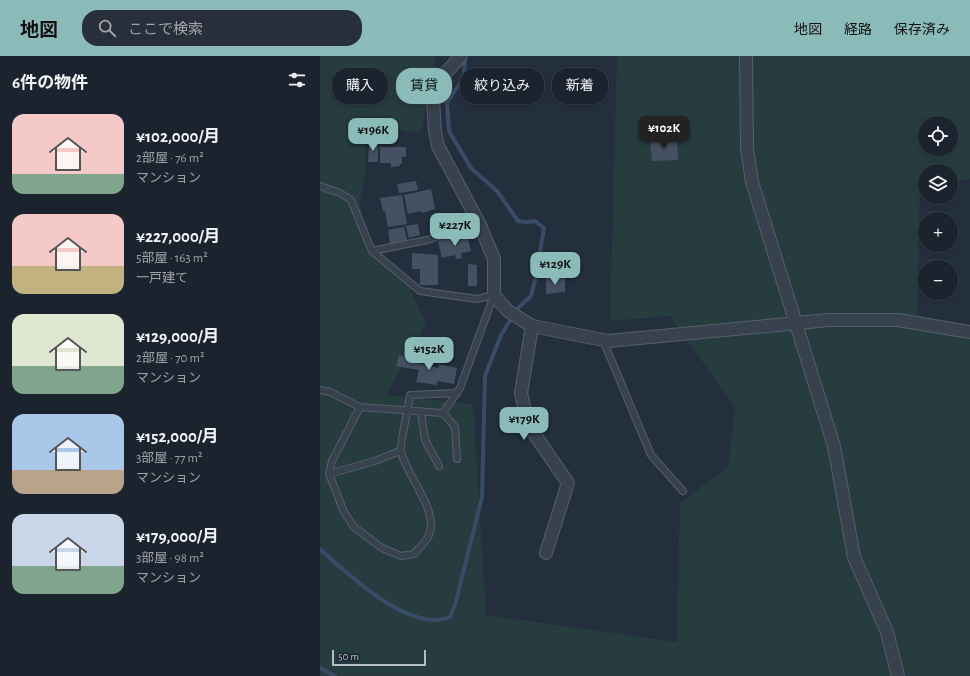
<!DOCTYPE html>
<html lang="ja">
<meta charset="utf-8">
<style>
:root{--surface:#1b232e;--page:#282f3a;--text:#f1f3f6;--muted:#a0a4aa;--line:#39404a;--accent:#8bbbb9}
body{margin:0;font-family:"Alegreya Sans","Noto Sans JP",sans-serif;background:var(--page);color:var(--text);height:100vh;display:flex;flex-direction:column;font-size:15px;white-space:nowrap}
*{box-sizing:border-box;margin:0}
p{font-size:13px;color:var(--muted)}
.icon{flex:none;width:22px;height:22px;fill:none;stroke:currentColor;stroke-width:2;stroke-linecap:round;stroke-linejoin:round}
.map{position:relative;flex:1;overflow:hidden}
.details{display:flex;flex-direction:column;background:var(--surface);width:320px}
.details>*{flex:none}
.banner{position:absolute;left:12px;top:12px;width:380px;height:36px;display:flex;gap:8px}
.controls{position:absolute;left:598px;top:60px;display:grid;gap:8px}
.controls a{display:grid;place-items:center;width:40px;height:40px;border-radius:50%;background:var(--surface);box-shadow:0 2px 6px #0003,0 0 0 1px var(--line);font-size:20px}
.scale{position:absolute;left:12px;bottom:10px;width:94px;box-sizing:border-box;padding-left:4px;border:2px solid #b4bcc9;border-top:0;font-size:11px;line-height:14px;white-space:nowrap;color:#b4bcc9;-webkit-text-stroke:3px #1d2633;paint-order:stroke}
.price{position:absolute;translate:-50% -34px;padding:0 9px;border-radius:8px;background:var(--accent);color:#111;font-size:13px;line-height:26px;filter:drop-shadow(0 1px 2px #0008)}
.price::after{content:'';position:absolute;left:50%;top:24px;width:12px;height:9px;margin-left:-6px;background:inherit;clip-path:polygon(0 0,100% 0,50% 100%)}
.price.active{background:#222;color:#fff}
ul{padding:0;list-style:none}
li{display:flex;align-items:center;gap:12px;height:100px;padding:0 12px}
li span{display:grid;place-items:center;flex:none;width:112px;height:80px;border-radius:12px;color:#555}
li>.icon{margin-inline-start:auto}
span .icon{width:48px;height:48px;fill:#fffc;stroke-width:1}
li b{font-size:17px}
h2{display:flex;justify-content:space-between;align-items:center;height:48px;padding:0 12px;font-size:17px}
.pill{padding:0 14px;border-radius:16px;background:var(--surface);box-shadow:0 2px 6px #0003,0 0 0 1px var(--line);font-size:14px;line-height:36px}
.pill.active{background:var(--accent);color:#111}
header{display:flex;align-items:center;gap:24px;box-sizing:border-box;height:56px;padding:0 20px;background:var(--accent);color:#111}
header strong{font-size:19px}
nav{display:flex;gap:22px;margin-inline-start:auto;font-size:14px}
.search{width:280px;height:36px;background:var(--page);display:flex;align-items:center;gap:10px;box-sizing:border-box;padding:0 14px;border-radius:16px;color:var(--muted);font-size:15px}
main{display:flex;flex:1;min-height:0}
.map>svg:first-child{display:block}
</style>
<header>
<strong>地図</strong>
<div class="search"><svg class="icon" aria-label="search" viewBox="0 0 24 24"><circle cx="10" cy="10" r="6"/><path d="M15 15l6 6"/></svg>ここで検索</div>
<nav><a>地図</a><a>経路</a><a>保存済み</a></nav>
</header>
<main>
<section class="details">
<h2>6件の物件<svg class="icon" aria-label="filters" viewBox="0 0 24 24"><path d="M4 7h16M4 17h16"/><circle cx="9" cy="7" r="2"/><circle cx="15" cy="17" r="2"/></svg></h2>
<ul>
<li><span style="background:linear-gradient(#f6c9c9 75%,#7fa58c 0)"><svg class="icon" aria-label="home" viewBox="0 0 24 24"><path d="M3 11l9-7 9 7M6 9v11h12V9"/></svg></span><div><b>¥102,000/月</b><p>2部屋 · 76 m²</p><p>マンション</p></div></li>
<li><span style="background:linear-gradient(#f6c9c9 65%,#c2b280 0)"><svg class="icon" aria-label="home" viewBox="0 0 24 24"><path d="M3 11l9-7 9 7M6 9v11h12V9"/></svg></span><div><b>¥227,000/月</b><p>5部屋 · 163 m²</p><p>一戸建て</p></div></li>
<li><span style="background:linear-gradient(#dfe7d0 65%,#7fa58c 0)"><svg class="icon" aria-label="home" viewBox="0 0 24 24"><path d="M3 11l9-7 9 7M6 9v11h12V9"/></svg></span><div><b>¥129,000/月</b><p>2部屋 · 70 m²</p><p>マンション</p></div></li>
<li><span style="background:linear-gradient(#a9c7e8 70%,#b9a48a 0)"><svg class="icon" aria-label="home" viewBox="0 0 24 24"><path d="M3 11l9-7 9 7M6 9v11h12V9"/></svg></span><div><b>¥152,000/月</b><p>3部屋 · 77 m²</p><p>マンション</p></div></li>
<li><span style="background:linear-gradient(#c9d6e8 65%,#7fa58c 0)"><svg class="icon" aria-label="home" viewBox="0 0 24 24"><path d="M3 11l9-7 9 7M6 9v11h12V9"/></svg></span><div><b>¥179,000/月</b><p>3部屋 · 98 m²</p><p>マンション</p></div></li>
</ul>
</section>
<div class="map">
<svg width="650" height="620" viewBox="0 0 650 620">
<rect width="100%" height="100%" fill="#242f3e"/>
<path fill="#263c3f" fill-rule="evenodd" d="M0,0H116L101,76L45,72L46,111L40,146L49,195L87,226L106,268L66,339L153,348L166,559L357,586L360,447L408,411L415,351L350,260L290,265L297,0H650V123L631,126V115H605V130L600,131L597,259L650,270V620H0ZM605,67H631V93H605Z"/>
<g fill="none" stroke-linecap="round" stroke-linejoin="round">
<path stroke="#394c67" stroke-width="4" d="M0,493C28,518 90,578 130,561L135,549L162,441L165,320L181,279L198,252L211,240L216,220L224,172L215,165L207,166L198,165L177,135L151,112L129,75L127,47L144,21L145,0
M0,612L15,620"/>
</g>
<path fill="#455162" d="M357,84L358,104L332,105L330,85Z
M58,86V106H48L49,87Z
M60,91H86V101H82V108H80V110L71,111V107H60Z
M96,125L98,134L79,137L77,128Z
M111,133L115,153L102,157L101,155L88,158L84,139Z
M82,139L87,168L68,171L65,155H63L60,142Z
M98,168L100,179L89,182L86,170Z
M84,171L87,184L70,188L68,174Z
M147,178L151,195L141,197L142,202L136,203L135,199L122,202L118,185Z
M92,197L118,199V229H100V213H92Z
M148,208L157,209V230H148Z
M233,208H243V220H233Z
M226,222H245V236L226,238Z
M79,299L97,303L96,307L119,312V308L137,312L134,328L117,325V329L96,326L99,314L76,310Z"/>
<g fill="none" stroke-linecap="round" stroke-linejoin="round">
<defs>
<path id="service" d="M0,130L20,137L31,144L52,195L100,235L157,243L174,239
M52,195L107,184L159,167
M283,284L331,399L363,435
M0,334L10,336L40,351
M137,337L90,339C89,350 79,390 81,396C87,421 121,456 108,481C105,487 98,493 94,498L81,500L62,492L34,471L24,456L9,418L12,405L40,351C68,353 96,355 123,357L140,332L174,239
M101,356L105,384L119,410
M123,357L135,371L137,403
M9,418L55,405L80,395"/>
<path id="minor" d="M141,0L123,20L113,44L115,75L118,90L159,167L174,203V239L188,255L212,270L288,285L509,264H578L650,276
M426,0L427,92L432,126L514,390L534,501L567,576L578,620
M212,270L201,337L208,369L248,427L226,497"/>
</defs>
<use href="#service" stroke="#565f6c" stroke-width="8"/>
<use href="#minor" stroke="#565f6c" stroke-width="14"/>
<use href="#service" stroke="#38414e" stroke-width="6"/>
<use href="#minor" stroke="#38414e" stroke-width="12"/>
</g>
</svg>
<div class="controls">
<a><svg class="icon" aria-label="locate" viewBox="0 0 24 24"><circle cx="12" cy="12" r="6"/><path d="M12 2v4M12 18v4M2 12h4M18 12h4"/></svg></a>
<a><svg class="icon" aria-label="layers" viewBox="0 0 24 24"><path d="M12 4l9 5-9 5-9-5zM3 14l9 5 9-5"/></svg></a>
<a>+</a>
<a>−</a>
</div>
<div class="scale">50 m</div>
<b class="price active" style="left:344px;top:94px">¥102K</b>
<b class="price" style="left:53px;top:96px">¥196K</b>
<b class="price" style="left:135px;top:191px">¥227K</b>
<b class="price" style="left:235px;top:230px">¥129K</b>
<b class="price" style="left:109px;top:315px">¥152K</b>
<b class="price" style="left:204px;top:385px">¥179K</b>
<div class="banner">
<a class="pill">購入</a>
<a class="pill active">賃貸</a>
<a class="pill">絞り込み</a>
<a class="pill">新着</a>
</div>
</div>
</main>
